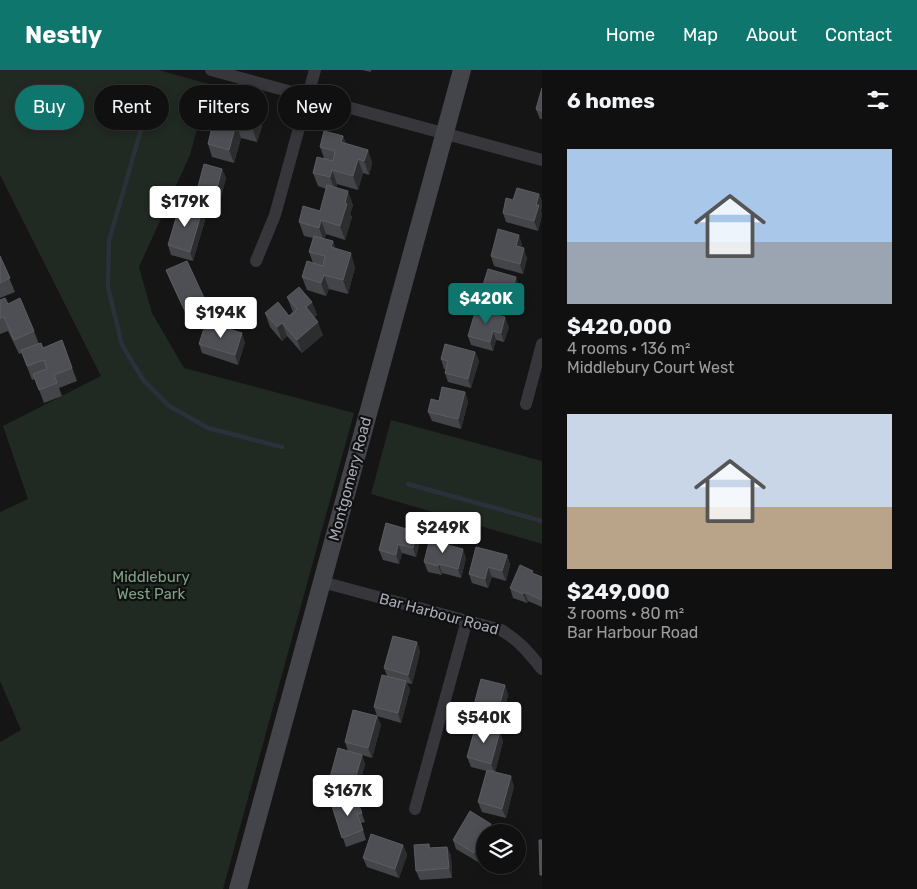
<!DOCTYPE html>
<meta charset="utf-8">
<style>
:root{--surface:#101010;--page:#1e1e1e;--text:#f1f3f6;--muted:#9c9d9f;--line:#303030;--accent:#0f766e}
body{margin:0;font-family:Rubik,sans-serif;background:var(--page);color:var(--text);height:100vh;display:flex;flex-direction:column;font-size:19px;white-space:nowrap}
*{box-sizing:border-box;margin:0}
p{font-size:16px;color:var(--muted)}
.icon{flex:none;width:28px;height:28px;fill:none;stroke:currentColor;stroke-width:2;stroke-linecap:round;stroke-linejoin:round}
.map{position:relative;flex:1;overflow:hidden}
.panel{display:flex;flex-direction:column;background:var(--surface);width:375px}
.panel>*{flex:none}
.hud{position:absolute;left:15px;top:15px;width:451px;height:45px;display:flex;gap:10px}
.controls{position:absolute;left:476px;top:754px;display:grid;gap:10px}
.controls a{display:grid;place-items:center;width:50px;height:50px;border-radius:50%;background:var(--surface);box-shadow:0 2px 8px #0003,0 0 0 1px var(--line);font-size:25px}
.price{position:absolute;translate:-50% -42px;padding:0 11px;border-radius:5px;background:#fff;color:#222;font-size:16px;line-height:32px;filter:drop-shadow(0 1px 2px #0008)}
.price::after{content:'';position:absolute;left:50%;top:30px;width:15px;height:11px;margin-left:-8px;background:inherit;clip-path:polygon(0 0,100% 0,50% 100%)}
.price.selected{background:var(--accent);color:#fff}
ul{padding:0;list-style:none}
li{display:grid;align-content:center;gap:10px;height:265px;padding:0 25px}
li span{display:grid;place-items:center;height:155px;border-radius:0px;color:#555}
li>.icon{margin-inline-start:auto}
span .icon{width:90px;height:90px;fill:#fffc;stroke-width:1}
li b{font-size:21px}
h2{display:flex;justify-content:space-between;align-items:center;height:60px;padding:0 25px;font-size:21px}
.chip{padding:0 18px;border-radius:22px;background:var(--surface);box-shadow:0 2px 8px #0003,0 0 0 1px var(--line);font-size:18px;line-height:45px}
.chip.selected{background:var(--accent);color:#fff}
header{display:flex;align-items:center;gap:30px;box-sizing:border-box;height:70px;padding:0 25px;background:var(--accent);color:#fff}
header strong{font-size:24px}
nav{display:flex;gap:28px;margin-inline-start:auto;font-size:18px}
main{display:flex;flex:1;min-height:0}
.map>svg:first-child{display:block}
</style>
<header>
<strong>Nestly</strong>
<nav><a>Home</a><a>Map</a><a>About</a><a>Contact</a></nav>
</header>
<main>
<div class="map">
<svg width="542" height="819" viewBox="0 0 542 819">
<rect width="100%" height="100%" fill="#151516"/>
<path fill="#212923" d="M0,0H158L209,14L190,85L139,197L152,243L184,298L354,343L223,819H0V672L21,660L0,611V442L28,429L3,356L101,306L0,105Z
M391,350L542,391V474L371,424Z"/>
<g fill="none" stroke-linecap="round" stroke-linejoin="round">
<path stroke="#2b313a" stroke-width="4.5" d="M151,25L109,171L108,217L122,275L144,311L169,336L208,358L282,377
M408,414L542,451"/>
<path stroke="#36363b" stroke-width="12" d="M211,0L542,90
M256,191L275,145L315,0
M526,334L542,274
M322,512L501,560C520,571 529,583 542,599
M415,739L467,550"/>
<path stroke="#44454b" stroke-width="18" d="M238,819L462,0"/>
</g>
<path fill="#434548" d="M362,0H371V2Z
M542,18V49H540L536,39Z
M228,43H257L262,56L257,72L241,68L234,93L212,87L208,74Z
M343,66L346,74L368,80L372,93L369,105L363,103L358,120L337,114L336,118L353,135L350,144L352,147L345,170L326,164L324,169L333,171L335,178L355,197L348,224L329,219L326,226L307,220L302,207L313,193L309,182L313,168L304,166L299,152L320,141L326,119L318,116L313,103L324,88L320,77Z
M222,99L226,108L218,138L200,134L196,124Z
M539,124L542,131V136L541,141L542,145L538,161L506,152L503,143L513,130Z
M202,141L205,150L193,191L171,185L168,175Z
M522,174L521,178L527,188L523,204L494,196L491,186Z
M0,186L15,222L0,228Z
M166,200L205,230L208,239L188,249L170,210Z
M483,215L519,216L511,242L491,236L487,227L488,225L486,224Z
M287,227L312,232L317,245L314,247L323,265L302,283L287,266L282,271L270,257L265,243L289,246L293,242Z
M0,230L8,234L34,261L39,274L43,278L62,270L77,311L59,318L62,326L44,333L35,309L32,310L22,283L19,284L8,261L0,264Z
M509,257L504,272L496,270L493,281L471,275L468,266Z
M245,272L238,295L202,283L199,274Z
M475,282L479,291L471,318L448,312L445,303L446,299H444L441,289Z
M465,322L468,332L461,359L432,351L428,342L439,331Z
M386,453L420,471L416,487L402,483L399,494L383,490L379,480Z
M446,475L466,488L461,508L442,503V505L428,502L424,492Z
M507,485L510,495L506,511L492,507L488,518L472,513L469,504Z
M535,504L542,507V537L528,531L527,533L513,528L510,518Z
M417,572L420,582L412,614L407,613L410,620L401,653L377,646L381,655L372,688L362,685L365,694L356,727L333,720L329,711L348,681L345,672L377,646L374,637L387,606L384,598Z
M505,615L508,625L500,657L476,651L472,642Z
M503,671L495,702L514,716L506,748L482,742L478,732L487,701L471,697L467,687Z
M356,728L365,752L361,753L366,770L346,777L332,736Z
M485,762V780L478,792L456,779L453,770Z
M429,774L430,778L447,777L451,786L452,808L420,810L416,801Z
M403,775L407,785L399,808L367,797L363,788Z"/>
<path fill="#2c2d2f" d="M257,43L262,56L257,72L252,58Z
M236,54L241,68L234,93L229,80Z
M343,66L348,80L341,72Z
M368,80L372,93L369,105L364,91Z
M358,89L363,103L358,120L353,106Z
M222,99L226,108L218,138L214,129Z
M332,100L337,114L335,121L330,107Z
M348,121L353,135L350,144L352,147L345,170L340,156L345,133Z
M539,124L542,131V136L541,141L542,145L538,161L534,151L536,135Z
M202,141L205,150L193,191L190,182Z
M321,150L326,164L324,171L319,158Z
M519,165L522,174L519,185L516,176Z
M333,171L338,185L331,177Z
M524,178L527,188L523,204L520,194Z
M351,183L355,197L348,224L343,210Z
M324,205L329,219L326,226L321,213Z
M516,207L519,216L511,242L508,233Z
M312,232L317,245L311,251L306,237Z
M505,247L509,257L504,272L501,263Z
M318,252L323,265L302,283L297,270Z
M282,253L287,266L282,271L277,257Z
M493,261L496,270L493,281L490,272Z
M242,263L245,272L238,295L235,285Z
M475,282L479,291L471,318L468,309Z
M465,322L468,332L461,359L458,349Z
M417,462L420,471L416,487L413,478Z
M398,474L402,483L399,494L396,485Z
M463,479L466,488L461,508L458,499Z
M507,485L510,495L506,511L502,501Z
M439,494L442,503V505L438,496Z
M488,497L492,507L488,518L485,509Z
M524,522L528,531L527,533L523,524Z
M417,572L420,582L412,614L408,605Z
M406,611L410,620L401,653L398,643Z
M505,615L508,625L500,657L496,648Z
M377,646L381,655L372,688L368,678Z
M500,661L503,671L495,703L491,694Z
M362,685L365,694L356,727L353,717Z
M511,706L514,716L506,748L502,739Z
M491,754L495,762H486Z
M485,765V780L478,792L474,783Z
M403,775L407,785L399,808L395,799Z
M447,777L451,786L452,808L449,798Z"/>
<path fill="#4e4f54" stroke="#5c5d63" d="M542,18V41L536,39Z
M230,36L257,43L252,58L236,54L229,80L208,74L216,40L228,43Z
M324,61L343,66L341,72L368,80L364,91L358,89L353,106L332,100L330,107L313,103L317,87L333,91L335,81L320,77Z
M204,94L222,99L214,129L196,124Z
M327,115L348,121L345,133L347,134L340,156L321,150L319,158L299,152L303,136L320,141Z
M517,118L539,124L536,135H539L534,151L503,143L506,128L513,130Z
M180,135L202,141L190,182L168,175Z
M498,159L519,165L516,176L524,178L520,194L491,186Z
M314,166L333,171L331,177L351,183L343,210L324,205L321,213L302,207L307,191L323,196L325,186L309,182Z
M0,186L10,208L0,213Z
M187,191L205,230L184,239L166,200Z
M488,199L516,207L508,233L487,227L490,217L483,215Z
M299,217L312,232L306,237L318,252L297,270L282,253L277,257L265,243L278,232L289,246L297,239L287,227Z
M5,228L8,234L20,228L34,261L14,270L4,247L0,248V230Z
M476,239L505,247L501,263L493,261L490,272L468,266Z
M206,252L242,263L235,285L199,274Z
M62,270L72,298L54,305L57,313L39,320L33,304L47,299L44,290L27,296L21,280L41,273L43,278Z
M445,274L475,282L468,309L445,303L448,291L441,289Z
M442,317L465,322L458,349L428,342L431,329L439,331Z
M386,453L417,462L413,478L398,474L396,485L379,480Z
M430,468L445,472L444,474L463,479L458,499L439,494L438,496L424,492Z
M476,477L507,485L502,501L488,497L485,509L469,504Z
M520,495L533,501L532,503L542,507V530L524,522L523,524L510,518Z
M393,566L417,572L408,605L384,598Z
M382,605L406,611L398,643L374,637Z
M481,609L505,615L496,648L472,642Z
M353,640L377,646L368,678L345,672Z
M476,655L500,661L491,694L467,687Z
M338,678L362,685L353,717L329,711Z
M487,700L511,706L502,739L478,732Z
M356,728L362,743L357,744L363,760L342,768L332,736Z
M470,741L491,754L486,762H485V765L474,783L453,770Z
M371,764L403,775L395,799L363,788Z
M539,770H542V805H540Z
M429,774V778L447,777L449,798L416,801L414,775Z"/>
<g text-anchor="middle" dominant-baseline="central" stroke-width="4.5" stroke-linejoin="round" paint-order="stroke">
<g font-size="15" fill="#a7a9b6" stroke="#101011">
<text transform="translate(350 409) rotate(-75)">Montgomery Road</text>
<text transform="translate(439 544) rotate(15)">Bar Harbour Road</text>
</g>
<g font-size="15" fill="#7ea185" stroke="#101011">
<text x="151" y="507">Middlebury<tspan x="151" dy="17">West Park</tspan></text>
</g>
</g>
</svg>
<div class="controls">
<a><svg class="icon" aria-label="layers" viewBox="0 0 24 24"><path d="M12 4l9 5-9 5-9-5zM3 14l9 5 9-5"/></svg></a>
</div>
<b class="price" style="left:185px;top:158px">$179K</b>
<b class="price selected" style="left:486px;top:255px">$420K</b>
<b class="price" style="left:221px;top:269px">$194K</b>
<b class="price" style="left:443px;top:484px">$249K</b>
<b class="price" style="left:484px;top:674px">$540K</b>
<b class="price" style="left:348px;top:747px">$167K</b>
<div class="hud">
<a class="chip selected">Buy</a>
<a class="chip">Rent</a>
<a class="chip">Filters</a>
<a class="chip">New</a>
</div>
</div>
<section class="panel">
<h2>6 homes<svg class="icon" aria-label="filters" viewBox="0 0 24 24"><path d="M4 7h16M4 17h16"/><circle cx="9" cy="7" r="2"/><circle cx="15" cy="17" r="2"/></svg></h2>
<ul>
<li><span style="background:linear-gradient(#a9c7e8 60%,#9aa5b1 0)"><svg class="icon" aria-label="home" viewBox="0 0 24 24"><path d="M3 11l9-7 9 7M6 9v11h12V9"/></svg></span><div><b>$420,000</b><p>4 rooms · 136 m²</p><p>Middlebury Court West</p></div></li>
<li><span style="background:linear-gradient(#c9d6e8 60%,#b9a48a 0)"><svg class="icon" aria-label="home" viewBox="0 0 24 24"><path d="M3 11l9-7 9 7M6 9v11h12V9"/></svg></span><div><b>$249,000</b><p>3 rooms · 80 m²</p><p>Bar Harbour Road</p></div></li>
</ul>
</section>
</main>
